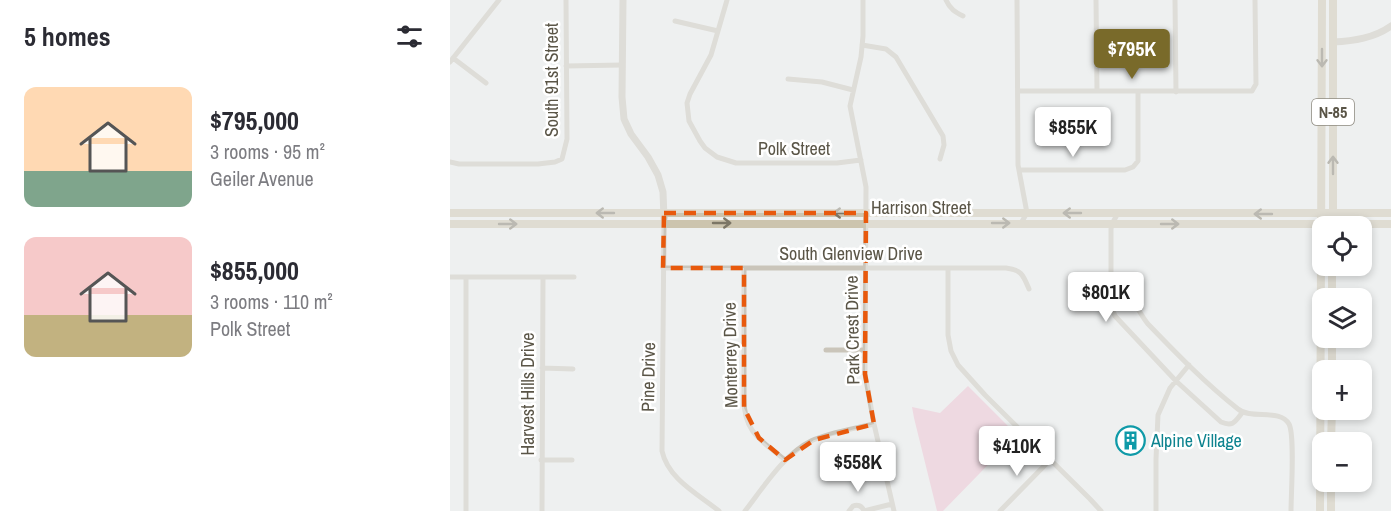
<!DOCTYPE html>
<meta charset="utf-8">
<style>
:root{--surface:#fff;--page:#f2f2f3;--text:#2b2b33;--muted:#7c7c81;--accent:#796a2a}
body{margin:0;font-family:"Archivo Narrow",sans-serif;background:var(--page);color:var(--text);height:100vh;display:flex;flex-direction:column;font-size:22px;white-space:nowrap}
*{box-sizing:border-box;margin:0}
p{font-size:20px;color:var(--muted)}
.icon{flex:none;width:33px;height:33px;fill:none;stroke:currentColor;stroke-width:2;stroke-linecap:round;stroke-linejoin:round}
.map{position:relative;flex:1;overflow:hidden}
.side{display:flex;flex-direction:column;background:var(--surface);width:450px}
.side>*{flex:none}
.controls{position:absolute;left:862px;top:216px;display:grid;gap:12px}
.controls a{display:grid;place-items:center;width:60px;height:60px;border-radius:12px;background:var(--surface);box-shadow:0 3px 9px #0003;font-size:30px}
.price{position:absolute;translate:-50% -51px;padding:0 14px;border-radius:6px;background:#fff;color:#222;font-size:20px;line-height:39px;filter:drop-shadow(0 2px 3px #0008)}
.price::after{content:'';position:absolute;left:50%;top:36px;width:18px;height:14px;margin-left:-9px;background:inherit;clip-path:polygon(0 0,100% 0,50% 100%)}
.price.selected{background:var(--accent);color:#fff}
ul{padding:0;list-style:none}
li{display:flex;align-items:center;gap:18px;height:150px;padding:0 24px}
li span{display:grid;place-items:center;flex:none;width:168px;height:120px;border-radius:12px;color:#555}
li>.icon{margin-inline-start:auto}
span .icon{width:72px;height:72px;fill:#fffc;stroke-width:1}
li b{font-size:26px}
h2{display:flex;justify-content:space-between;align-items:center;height:72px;padding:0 24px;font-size:26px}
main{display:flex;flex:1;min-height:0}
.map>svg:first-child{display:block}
</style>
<main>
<section class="side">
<h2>5 homes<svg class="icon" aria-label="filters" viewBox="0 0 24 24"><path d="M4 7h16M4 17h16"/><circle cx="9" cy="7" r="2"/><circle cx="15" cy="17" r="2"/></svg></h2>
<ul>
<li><span style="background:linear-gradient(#ffd9b3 70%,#7fa58c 0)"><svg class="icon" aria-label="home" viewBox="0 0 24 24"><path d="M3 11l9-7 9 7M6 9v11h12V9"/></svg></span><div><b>$795,000</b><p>3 rooms · 95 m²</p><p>Geiler Avenue</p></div></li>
<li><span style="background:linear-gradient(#f6c9c9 65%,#c2b280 0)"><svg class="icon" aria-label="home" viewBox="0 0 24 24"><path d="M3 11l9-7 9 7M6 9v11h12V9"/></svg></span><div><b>$855,000</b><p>3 rooms · 110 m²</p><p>Polk Street</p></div></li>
</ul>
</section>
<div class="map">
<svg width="941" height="511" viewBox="0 0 941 511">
<rect width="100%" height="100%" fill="#eef0f0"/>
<path fill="#edbdce" d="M518,386L567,435L493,511H487L464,418L462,407L490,413Z"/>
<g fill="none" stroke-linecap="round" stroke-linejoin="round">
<path stroke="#cac5ba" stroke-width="5" d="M277,0L261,55L240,94L237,103L239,121L250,141L255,148L267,157L286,163H387L411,160
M413,0V36L411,57L400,106L416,187L415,374L424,424L444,511
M496,0C500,9 505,12 513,16
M567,0L568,165L577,213L571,223
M646,0L647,91
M725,0L726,92
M225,21L268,31
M412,45L436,49L446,57L493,136L494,145L490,159
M3,58L36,83
M0,62L49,0
M116,66L172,65
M338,79L372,82L403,90
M568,91H802L806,84L805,0
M0,162L9,164H88L105,162L112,159L117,139L116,0
M569,170H675L683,167L688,161V92
M668,213L662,224L661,229V306L665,316L726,381L771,422C783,427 785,422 792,413
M214,222L212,451C218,479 248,494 269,511
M213,268H556C572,270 573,275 579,289
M294,268V399C294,433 311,440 335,460
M498,269V335L501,351L508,365L535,395L640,499L651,511
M0,277H124
M661,293C667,294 673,295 678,298C687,304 691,316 698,324C726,353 756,384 788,409C801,420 830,408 839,424C845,435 841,495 841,511
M376,350H415
M92,368L123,369
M91,460H122
M16,511V277
M92,511L93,277
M295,511C313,488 334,454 361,441C380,432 403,429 424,424
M399,511L403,506C408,504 412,506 414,511
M414,511L442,504
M550,511L601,459
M706,511V459L708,415L720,388L739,365"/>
<path stroke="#cac5ba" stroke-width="7" d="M173,0L172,97L174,119L181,134L198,157L208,175L213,192L214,218
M883,42C904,41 924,38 941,26"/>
<path stroke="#ccc4ae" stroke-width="8" d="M0,213H941
M883,217V0
M0,224H941
M882,298V266
M882,370V338
M881,442L882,410
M870,511L872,0
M881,511V482"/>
</g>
<defs><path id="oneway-shaft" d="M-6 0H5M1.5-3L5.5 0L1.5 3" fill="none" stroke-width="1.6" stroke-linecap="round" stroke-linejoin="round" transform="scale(1.5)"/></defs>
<g stroke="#7c7666">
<use href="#oneway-shaft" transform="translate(872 58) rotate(90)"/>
<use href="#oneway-shaft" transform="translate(883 165) rotate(-90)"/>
<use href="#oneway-shaft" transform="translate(155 213) rotate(180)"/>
<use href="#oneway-shaft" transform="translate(392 213) rotate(-180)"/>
<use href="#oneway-shaft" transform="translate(622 213) rotate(180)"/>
<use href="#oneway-shaft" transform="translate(813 214) rotate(-180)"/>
<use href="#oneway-shaft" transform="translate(272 223)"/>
<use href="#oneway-shaft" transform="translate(551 223)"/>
<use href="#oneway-shaft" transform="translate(58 224)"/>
<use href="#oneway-shaft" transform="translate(720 224)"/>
</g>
<path d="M0 0H941V511H0ZM214,213H416L415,374L424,424L364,440L335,460L309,438L294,408V268H213Z" fill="#eef0f0" fill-opacity=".55" fill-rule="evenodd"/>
<path fill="none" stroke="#e8590c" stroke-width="4.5" stroke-dasharray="12 8" stroke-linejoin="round" d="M214,213H416L415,374L424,424L364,440L335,460L309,438L294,408V268H213Z"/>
<defs>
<symbol id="building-ring" viewBox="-11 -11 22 22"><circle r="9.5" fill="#fff" stroke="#0f9aa8" stroke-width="1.5"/><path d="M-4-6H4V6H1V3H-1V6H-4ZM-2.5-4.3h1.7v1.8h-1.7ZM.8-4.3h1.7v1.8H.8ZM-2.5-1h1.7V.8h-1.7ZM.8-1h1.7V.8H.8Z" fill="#0f9aa8"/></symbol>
</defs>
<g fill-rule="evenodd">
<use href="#building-ring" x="664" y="424" width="33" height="33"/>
</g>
<g text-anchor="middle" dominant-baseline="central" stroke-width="5" stroke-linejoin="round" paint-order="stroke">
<rect fill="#fff" stroke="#8c887e" stroke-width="1.5" x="862" y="99" width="42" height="26" rx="4.5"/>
<g font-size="16" font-weight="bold" fill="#5a5547">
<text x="883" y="112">N-85</text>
</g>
<g font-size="18" fill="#5a5547" stroke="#fff">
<text transform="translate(101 80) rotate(-90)">South 91st Street</text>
<text x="344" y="148">Polk Street</text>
<text x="471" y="207">Harrison Street</text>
<text x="401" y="253">South Glenview Drive</text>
<text transform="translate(402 330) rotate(-91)">Park Crest Drive</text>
<text transform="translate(280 355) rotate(-91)">Monterrey Drive</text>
<text transform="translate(198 377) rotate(-89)">Pine Drive</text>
<text transform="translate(77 394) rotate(-90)">Harvest Hills Drive</text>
</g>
<g font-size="18" fill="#0d838f" stroke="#fff" text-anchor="start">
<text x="701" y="440">Alpine Village</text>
</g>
</g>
</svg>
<div class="controls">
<a><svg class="icon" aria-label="locate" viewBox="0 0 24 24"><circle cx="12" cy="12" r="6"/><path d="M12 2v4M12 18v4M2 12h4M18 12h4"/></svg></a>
<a><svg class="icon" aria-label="layers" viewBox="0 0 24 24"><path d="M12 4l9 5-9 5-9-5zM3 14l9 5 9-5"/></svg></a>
<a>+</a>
<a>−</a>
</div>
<b class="price selected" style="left:682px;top:80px">$795K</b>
<b class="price" style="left:623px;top:158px">$855K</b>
<b class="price" style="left:656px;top:323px">$801K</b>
<b class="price" style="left:567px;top:477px">$410K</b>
<b class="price" style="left:408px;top:493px">$558K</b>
</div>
</main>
